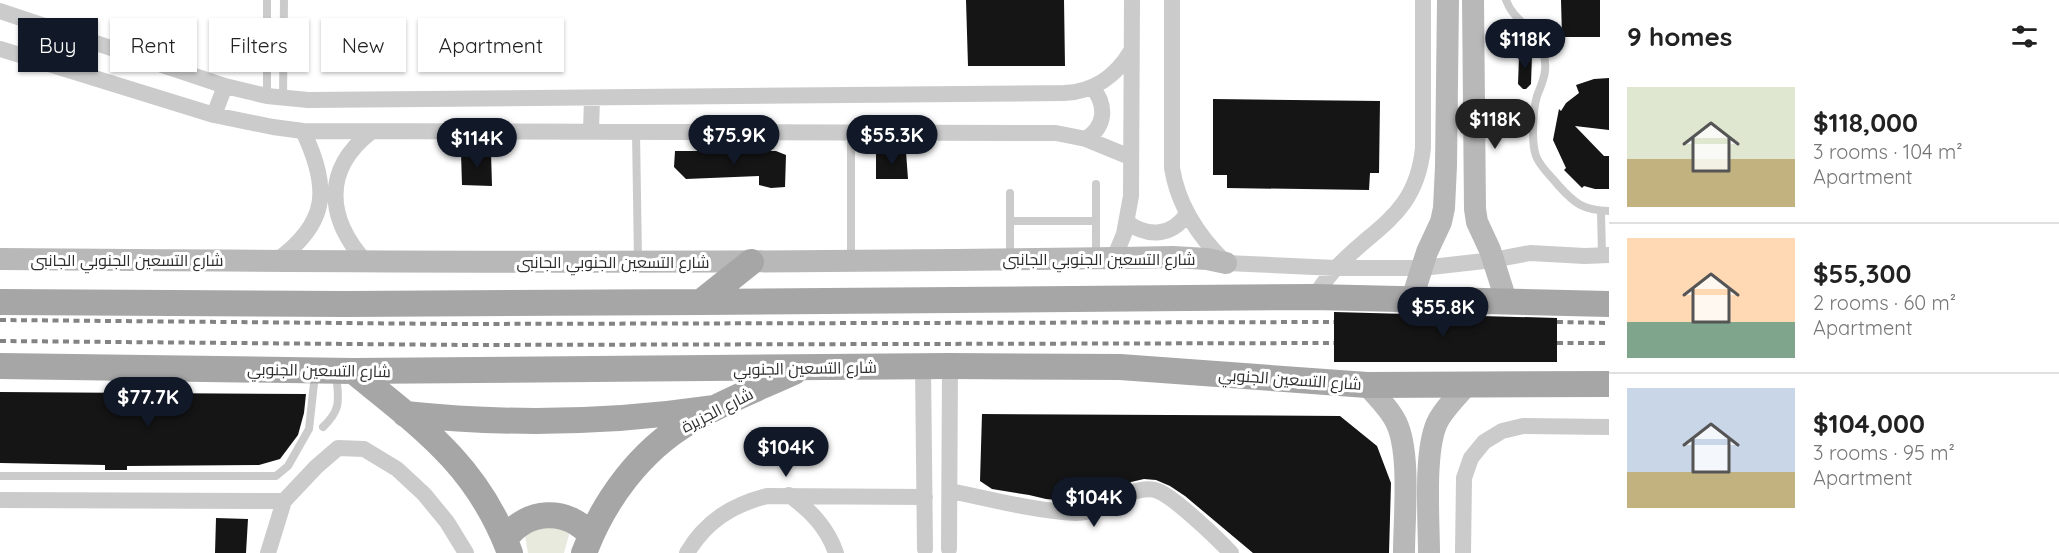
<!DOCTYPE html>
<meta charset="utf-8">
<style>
:root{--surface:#fff;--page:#f6f6f6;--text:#222;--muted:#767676;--line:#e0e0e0;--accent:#111827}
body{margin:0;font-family:Quicksand,Cairo,sans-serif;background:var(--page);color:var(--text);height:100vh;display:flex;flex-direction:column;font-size:22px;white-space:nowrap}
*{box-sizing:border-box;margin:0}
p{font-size:20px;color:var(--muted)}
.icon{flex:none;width:33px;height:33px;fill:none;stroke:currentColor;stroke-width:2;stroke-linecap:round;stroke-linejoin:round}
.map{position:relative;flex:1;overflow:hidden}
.drawer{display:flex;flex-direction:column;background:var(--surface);width:450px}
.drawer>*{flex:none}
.hud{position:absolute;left:18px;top:18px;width:570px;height:54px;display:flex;gap:12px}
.price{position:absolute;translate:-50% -51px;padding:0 14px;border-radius:21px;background:var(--accent);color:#fff;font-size:20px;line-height:39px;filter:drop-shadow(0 2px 3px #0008)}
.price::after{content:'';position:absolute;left:50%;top:36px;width:18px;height:14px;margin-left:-9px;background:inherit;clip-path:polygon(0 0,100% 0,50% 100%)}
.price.on{background:#222;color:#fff}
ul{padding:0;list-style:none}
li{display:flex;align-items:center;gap:18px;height:150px;padding:0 18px}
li+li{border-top:2px solid var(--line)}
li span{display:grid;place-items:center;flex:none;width:168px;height:120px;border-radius:0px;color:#555}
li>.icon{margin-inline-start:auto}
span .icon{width:72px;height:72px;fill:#fffc;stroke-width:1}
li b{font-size:26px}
h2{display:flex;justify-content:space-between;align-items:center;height:72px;padding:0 18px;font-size:26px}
.pill{padding:0 21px;border-radius:0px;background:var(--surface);box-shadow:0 2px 4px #0004;font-size:21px;line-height:54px}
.pill.on{background:var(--accent);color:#fff}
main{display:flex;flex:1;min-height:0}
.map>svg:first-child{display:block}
</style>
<main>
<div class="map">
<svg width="1609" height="553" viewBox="0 0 1609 553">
<rect width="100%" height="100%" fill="#fff"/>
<path fill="#e7eadc" d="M540,526L570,531L564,553H528L525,536Z"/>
<path fill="#151515" d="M966,0H1064L1065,66H968Z
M1561,0H1600V37H1562Z
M1523,51H1528L1532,55L1531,84L1526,89H1523L1518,84L1519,57Z
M1609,78V130L1575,126L1604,156H1609V189H1595L1584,186L1582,188L1564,170L1566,168L1553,140L1559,109L1561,111L1566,103L1579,93L1576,85L1594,79Z
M1213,99L1380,101L1379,173H1370L1369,190L1227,188V175H1213Z
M675,151H776L786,155L785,187L771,188L759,185V176L686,179L674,167Z
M491,152L492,186L462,185L461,153Z
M876,152H906L908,179H876Z
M1334,312L1557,318V362H1334Z
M0,392L306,394L304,413L298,435L280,459L259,465L127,466V470H105V465L0,463Z
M982,414L1340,416L1377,446L1391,483L1389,553H1253L1185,496L1170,486L1156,480L1144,479L1131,482L1094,499L1076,502L1046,499L1029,495L992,489L980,481Z
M216,518L248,519L246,553H215Z"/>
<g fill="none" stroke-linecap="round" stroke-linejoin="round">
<path stroke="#cbcbcb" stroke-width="8" d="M267,0V96
M1506,0C1514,23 1538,28 1544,56C1548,71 1542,83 1537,96C1533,110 1531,142 1536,156C1540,167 1551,176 1558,185C1575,204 1583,210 1609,211
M283,98L284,0
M636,132L638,260
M1010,193V259
M1601,211L1602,255
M1010,221H1096
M851,258V132
M1096,258V184
M323,427C343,408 338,398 336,373
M0,476H276L288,466L309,429L315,374"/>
<path stroke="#cbcbcb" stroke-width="16" d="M1172,0V168C1178,206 1198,236 1226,263L1336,268H1422L1493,260L1530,253L1585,256L1609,255
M0,11L225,86L267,96L308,100L1064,93C1093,92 1116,76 1131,51
M0,49L214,115L273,127L303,131L1056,133L1086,139L1130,157
M214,115L225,86
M591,131L592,98
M1086,139C1106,126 1107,105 1092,87
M1127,222C1148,238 1172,236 1187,214
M1114,258L1124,234L1131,196L1132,0
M276,261C329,223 330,188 303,131
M366,262C327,219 322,170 371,132
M1314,297C1321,287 1328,276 1337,267C1377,225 1416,214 1423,148V0
M923,366L925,549
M950,491C991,499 1034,511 1076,513C1097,513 1113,502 1131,493C1139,490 1150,488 1158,491C1174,497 1218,539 1231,553
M789,495C810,510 827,527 836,553
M0,500L284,501
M949,549L950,366
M268,553L284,501L316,467L338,448L364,449L397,469L424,494L447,522L466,553
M687,553C706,521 732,505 767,496L925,497
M1463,553L1464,478L1471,458L1484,442L1502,431L1523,426L1609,427"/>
<path stroke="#b8b8b8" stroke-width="22" d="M1473,0L1475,209L1477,222L1490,250L1506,300
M0,259C391,262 782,264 1173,257L1207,259L1226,263
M1412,299L1427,252L1441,222L1444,208L1446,166L1448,0
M1367,385C1377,397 1390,409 1396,422C1411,452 1404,518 1404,553
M1429,553C1429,520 1423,446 1439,419C1446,407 1457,396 1466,386"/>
<path stroke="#a6a6a6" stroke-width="26" d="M0,302L346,304L701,302L1314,297L1609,304
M701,302L751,262
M0,366L353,371L950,366L1120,367L1367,385L1609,384
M353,371C422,427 478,466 510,553
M405,414C509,425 610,423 713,408
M505,539C527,509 566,507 591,535
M584,553C604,500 640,451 689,422C722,402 759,388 794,372"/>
<path stroke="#838383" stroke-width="4" stroke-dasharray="6 4.5" stroke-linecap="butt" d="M0,320L455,324L1334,322
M1557,322L1609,323
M0,341L469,345L1334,343
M1557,343H1609"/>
</g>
<g text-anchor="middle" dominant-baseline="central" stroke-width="6" stroke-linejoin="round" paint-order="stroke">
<g font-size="16" fill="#2e2e2e" stroke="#fff">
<text x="1099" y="259">شارع التسعين الجنوبي الجانبى</text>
<text x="127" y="260">شارع التسعين الجنوبي الجانبى</text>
<text x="613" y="262">شارع التسعين الجنوبي الجانبى</text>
<text transform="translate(805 368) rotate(-1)">شارع التسعين الجنوبي</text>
<text transform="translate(319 370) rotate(1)">شارع التسعين الجنوبي</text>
<text transform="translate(1290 379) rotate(4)">شارع التسعين الجنوبي</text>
<text transform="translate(717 410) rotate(-27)">شارع الجزيرة</text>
</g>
</g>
</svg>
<b class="price" style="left:1525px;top:70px">$118K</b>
<b class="price on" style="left:1495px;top:150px">$118K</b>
<b class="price" style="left:734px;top:166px">$75.9K</b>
<b class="price" style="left:892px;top:166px">$55.3K</b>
<b class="price" style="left:477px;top:169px">$114K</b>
<b class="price" style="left:1443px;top:338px">$55.8K</b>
<b class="price" style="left:148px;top:428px">$77.7K</b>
<b class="price" style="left:786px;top:478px">$104K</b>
<b class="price" style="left:1094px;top:528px">$104K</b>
<div class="hud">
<a class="pill on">Buy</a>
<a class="pill">Rent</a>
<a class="pill">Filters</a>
<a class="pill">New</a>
<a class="pill">Apartment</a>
</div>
</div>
<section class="drawer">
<h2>9 homes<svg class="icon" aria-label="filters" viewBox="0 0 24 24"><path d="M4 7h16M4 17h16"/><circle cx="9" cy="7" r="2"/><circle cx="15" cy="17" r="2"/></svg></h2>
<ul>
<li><span style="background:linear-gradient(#dfe7d0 60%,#c2b280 0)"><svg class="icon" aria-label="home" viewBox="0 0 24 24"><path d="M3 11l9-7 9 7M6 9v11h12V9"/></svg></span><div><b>$118,000</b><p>3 rooms · 104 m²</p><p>Apartment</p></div></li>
<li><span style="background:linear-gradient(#ffd9b3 70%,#7fa58c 0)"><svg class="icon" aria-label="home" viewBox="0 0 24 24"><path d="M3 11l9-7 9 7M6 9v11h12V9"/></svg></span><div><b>$55,300</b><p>2 rooms · 60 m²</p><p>Apartment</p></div></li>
<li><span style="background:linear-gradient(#c9d6e8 70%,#c2b280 0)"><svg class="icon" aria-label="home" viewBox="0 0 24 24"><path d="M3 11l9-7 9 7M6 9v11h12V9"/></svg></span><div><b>$104,000</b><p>3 rooms · 95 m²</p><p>Apartment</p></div></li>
</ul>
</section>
</main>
